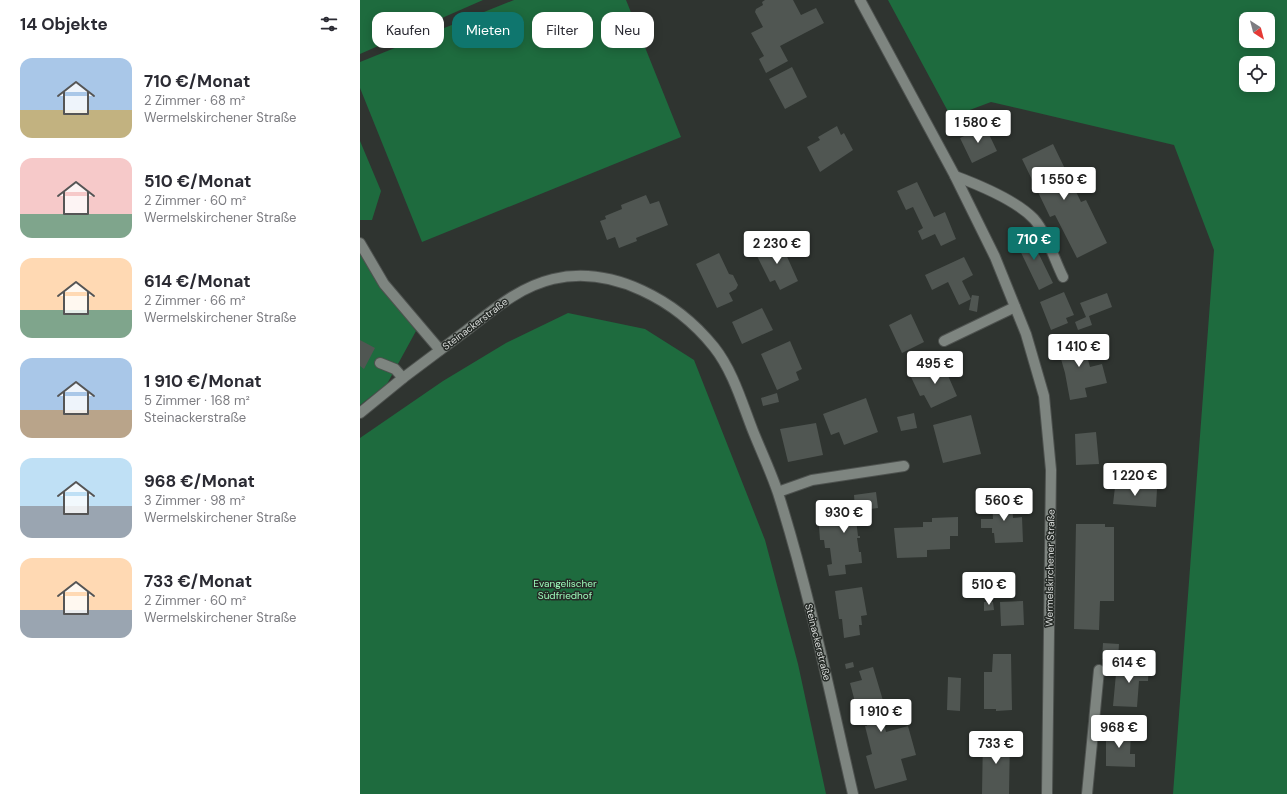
<!DOCTYPE html>
<html lang="de">
<meta charset="utf-8">
<style>
:root{--surface:#fff;--page:#f2f2f3;--text:#2b2b33;--muted:#7c7c81;--accent:#0f766e}
body{margin:0;font-family:"DM Sans",sans-serif;background:var(--page);color:var(--text);height:100vh;display:flex;flex-direction:column;font-size:15px;white-space:nowrap}
*{box-sizing:border-box;margin:0}
p{font-size:13px;color:var(--muted)}
.icon{flex:none;width:22px;height:22px;fill:none;stroke:currentColor;stroke-width:2;stroke-linecap:round;stroke-linejoin:round}
.map{position:relative;flex:1;overflow:hidden}
.side{display:flex;flex-direction:column;background:var(--surface);width:360px}
.side>*{flex:none}
.hud{position:absolute;left:12px;top:12px;width:380px;height:36px;display:flex;gap:8px}
.needle{width:26px;rotate:144deg}
.tools{position:absolute;left:879px;top:12px;display:grid;gap:8px}
.tools a{display:grid;place-items:center;width:36px;height:36px;border-radius:8px;background:var(--surface);box-shadow:0 2px 10px #0003;font-size:20px}
.price{position:absolute;translate:-50% -34px;padding:0 9px;border-radius:4px;background:#fff;color:#222;font-size:13px;line-height:26px;filter:drop-shadow(0 1px 2px #0008)}
.price::after{content:'';position:absolute;left:50%;top:24px;width:12px;height:9px;margin-left:-6px;background:inherit;clip-path:polygon(0 0,100% 0,50% 100%)}
.price.on{background:var(--accent);color:#fff}
ul{padding:0;list-style:none}
li{display:flex;align-items:center;gap:12px;height:100px;padding:0 20px}
li span{display:grid;place-items:center;flex:none;width:112px;height:80px;border-radius:12px;color:#555}
li>.icon{margin-inline-start:auto}
span .icon{width:48px;height:48px;fill:#fffc;stroke-width:1}
li b{font-size:17px}
h2{display:flex;justify-content:space-between;align-items:center;height:48px;padding:0 20px;font-size:17px}
.pill{padding:0 14px;border-radius:12px;background:var(--surface);box-shadow:0 2px 10px #0003;font-size:14px;line-height:36px}
.pill.on{background:var(--accent);color:#fff}
main{display:flex;flex:1;min-height:0}
.map>svg:first-child{display:block}
</style>
<main>
<section class="side">
<h2>14 Objekte<svg class="icon" aria-label="filters" viewBox="0 0 24 24"><path d="M4 7h16M4 17h16"/><circle cx="9" cy="7" r="2"/><circle cx="15" cy="17" r="2"/></svg></h2>
<ul>
<li><span style="background:linear-gradient(#a9c7e8 65%,#c2b280 0)"><svg class="icon" aria-label="home" viewBox="0 0 24 24"><path d="M3 11l9-7 9 7M6 9v11h12V9"/></svg></span><div><b>710 €/Monat</b><p>2 Zimmer · 68 m²</p><p>Wermelskirchener Straße</p></div></li>
<li><span style="background:linear-gradient(#f6c9c9 70%,#7fa58c 0)"><svg class="icon" aria-label="home" viewBox="0 0 24 24"><path d="M3 11l9-7 9 7M6 9v11h12V9"/></svg></span><div><b>510 €/Monat</b><p>2 Zimmer · 60 m²</p><p>Wermelskirchener Straße</p></div></li>
<li><span style="background:linear-gradient(#ffd9b3 65%,#7fa58c 0)"><svg class="icon" aria-label="home" viewBox="0 0 24 24"><path d="M3 11l9-7 9 7M6 9v11h12V9"/></svg></span><div><b>614 €/Monat</b><p>2 Zimmer · 66 m²</p><p>Wermelskirchener Straße</p></div></li>
<li><span style="background:linear-gradient(#a9c7e8 65%,#b9a48a 0)"><svg class="icon" aria-label="home" viewBox="0 0 24 24"><path d="M3 11l9-7 9 7M6 9v11h12V9"/></svg></span><div><b>1 910 €/Monat</b><p>5 Zimmer · 168 m²</p><p>Steinackerstraße</p></div></li>
<li><span style="background:linear-gradient(#bfe0f5 60%,#9aa5b1 0)"><svg class="icon" aria-label="home" viewBox="0 0 24 24"><path d="M3 11l9-7 9 7M6 9v11h12V9"/></svg></span><div><b>968 €/Monat</b><p>3 Zimmer · 98 m²</p><p>Wermelskirchener Straße</p></div></li>
<li><span style="background:linear-gradient(#ffd9b3 65%,#9aa5b1 0)"><svg class="icon" aria-label="home" viewBox="0 0 24 24"><path d="M3 11l9-7 9 7M6 9v11h12V9"/></svg></span><div><b>733 €/Monat</b><p>2 Zimmer · 60 m²</p><p>Wermelskirchener Straße</p></div></li>
</ul>
</section>
<div class="map">
<svg width="927" height="794" viewBox="0 0 927 794">
<rect width="100%" height="100%" fill="#2f3430"/>
<path fill="#1e6b3e" fill-rule="evenodd" d="M0,0H123L0,54Z
M154,0H266L321,137L62,242L0,88V62Z
M528,0H927V794H813L854,250L814,145L631,102L591,117ZM886,19H908V41H886ZM886,63H908V85H886Z
M0,141L21,191L12,220H0Z
M0,253L22,286L56,331L27,384L0,405Z
M208,313L285,329L334,360L405,540L438,664L466,794H0V438L83,381L146,343Z"/>
<path fill="#505652" d="M405,0H433L441,15L456,8L464,23L420,46L428,61L406,73L399,59L404,56L391,33L403,27L395,12L396,9L403,5L402,2Z
M432,67L447,97L425,109L409,79Z
M612,110L615,115L608,121L604,113Z
M477,126L481,135L484,133L493,150L460,172L447,147L460,140L458,137Z
M625,126L637,151L612,163L600,138Z
M693,144L721,202L726,200L747,243L717,258L695,215L690,217L662,159Z
M557,182L574,217L585,212L596,239L581,246L575,234L562,240L558,231L563,228L553,207L546,210L537,191Z
M286,195L290,204L299,201L308,225L276,238L277,241L259,248L255,237L247,240L240,221L246,219L245,216L262,209L261,205Z
M668,232L693,283L679,290L654,238Z
M420,241L438,281L420,290L415,280L410,282L397,256L399,250Z
M359,253L369,274L373,275L378,285L376,289L369,293L373,301L357,308L336,264Z
M604,257L613,275L602,281L611,299L612,295L619,296L617,312L609,310L611,299L599,305L588,282L572,290L565,275Z
M704,292L714,315L706,318L708,323L691,330L680,302Z
M747,293L752,307L729,316L732,325L718,330L715,322L726,317L720,303Z
M402,308L413,330L382,344L372,322Z
M551,314L564,342L542,353L529,325Z
M710,337L711,344L723,341L730,367L742,364L747,383L725,388L727,397L710,400L705,373L695,338Z
M0,340L15,348L4,369L0,366Z
M430,341L442,369L436,372L439,380L417,390L401,354Z
M582,362L597,396L571,408L564,395L560,396L551,377Z
M417,393L419,402L403,406L401,398Z
M506,398L518,432L484,445L479,432L471,435L463,414Z
M554,413L557,428L541,431L537,417Z
M611,415L621,454L583,463L573,425Z
M456,423L463,455L428,462L420,429Z
M736,432L739,464L716,465L715,434Z
M755,487L797,489L796,507L753,504Z
M516,492L518,508L495,511L498,536H500V538H497L499,552H501L502,563L485,565L486,574L469,576L467,565L472,564L470,548H465L464,540H460L458,513L495,510L494,495Z
M652,498L653,518L662,517L663,542L635,543L634,533H632V528H621V519H633L632,499Z
M598,517V536H590V549L567,550V557L537,558L534,528L563,527V522H572V518Z
M716,524H745V527H754V601H740L739,630L714,629Z
M502,587L507,615L501,616L502,625H499L500,635L484,638L482,619H479L475,591Z
M663,601L664,625L641,626L640,602Z
M624,602H633L634,610L624,611Z
M743,643L759,644L758,660L742,659Z
M633,654H651L652,710L636,711V709H624V672H632Z
M493,662L494,667L486,669L485,664Z
M757,663L789,666L788,681H779L777,707L753,706Z
M513,667L527,714L522,715L526,732L548,726L556,755L541,759L547,780L515,789L506,756L512,754L505,726H507L505,720L500,721L490,683L502,680L499,671Z
M588,677L601,678L600,711L587,710Z
M748,729L771,730L770,754H775V767L746,766V738H748Z
M623,736L650,737L649,794H622Z"/>
<g fill="none" stroke-linecap="round" stroke-linejoin="round">
<defs>
<path id="lane" d="M595,176C619,185 656,200 674,219C687,234 694,259 703,277
M0,243L24,284L80,350
M584,341L655,307
M0,413L43,378L35,369L20,363
M727,794L739,670"/>
<path id="street" d="M43,378C64,362 86,346 107,330C133,310 159,287 193,279C253,265 317,301 354,347C373,371 382,403 393,431C401,451 411,472 418,493C449,591 470,694 493,794
M418,492L452,480L544,466"/>
<path id="secondary" d="M500,0L595,176L635,257L666,334L684,396L691,470L687,794"/>
</defs>
<use href="#lane" stroke="#4e524f" stroke-width="12"/>
<use href="#street" stroke="#4e524f" stroke-width="12"/>
<use href="#secondary" stroke="#4e524f" stroke-width="12"/>
<use href="#lane" stroke="#7e8580" stroke-width="10"/>
<use href="#street" stroke="#7e8580" stroke-width="10"/>
<use href="#secondary" stroke="#7e8580" stroke-width="10"/>
</g>
<g text-anchor="middle" dominant-baseline="central" stroke-width="3" stroke-linejoin="round" paint-order="stroke">
<g font-size="10" fill="#dadddb" stroke="#252a26">
<text transform="translate(115 324) rotate(-37)">Steinackerstraße</text>
<text transform="translate(690 568) rotate(-89)">Wermelskirchener Straße</text>
<text transform="translate(458 642) rotate(76)">Steinackerstraße</text>
</g>
<g font-size="10" fill="#9dfbbb" stroke="#252a26">
<text x="205" y="583">Evangelischer<tspan x="205" dy="12">Südfriedhof</tspan></text>
</g>
</g>
</svg>
<div class="tools">
<a><svg class="needle" viewBox="-14 -14 28 28"><path d="M0-13l5 13h-10z" fill="#e53935"/><path d="M0 13l5-13h-10z" fill="#7c7c81"/></svg></a>
<a><svg class="icon" aria-label="locate" viewBox="0 0 24 24"><circle cx="12" cy="12" r="6"/><path d="M12 2v4M12 18v4M2 12h4M18 12h4"/></svg></a>
</div>
<b class="price" style="left:618px;top:144px">1 580 €</b>
<b class="price" style="left:704px;top:201px">1 550 €</b>
<b class="price on" style="left:674px;top:261px">710 €</b>
<b class="price" style="left:417px;top:265px">2 230 €</b>
<b class="price" style="left:719px;top:368px">1 410 €</b>
<b class="price" style="left:575px;top:385px">495 €</b>
<b class="price" style="left:775px;top:497px">1 220 €</b>
<b class="price" style="left:644px;top:522px">560 €</b>
<b class="price" style="left:484px;top:534px">930 €</b>
<b class="price" style="left:629px;top:606px">510 €</b>
<b class="price" style="left:769px;top:684px">614 €</b>
<b class="price" style="left:521px;top:733px">1 910 €</b>
<b class="price" style="left:759px;top:749px">968 €</b>
<b class="price" style="left:636px;top:765px">733 €</b>
<div class="hud">
<a class="pill">Kaufen</a>
<a class="pill on">Mieten</a>
<a class="pill">Filter</a>
<a class="pill">Neu</a>
</div>
</div>
</main>
